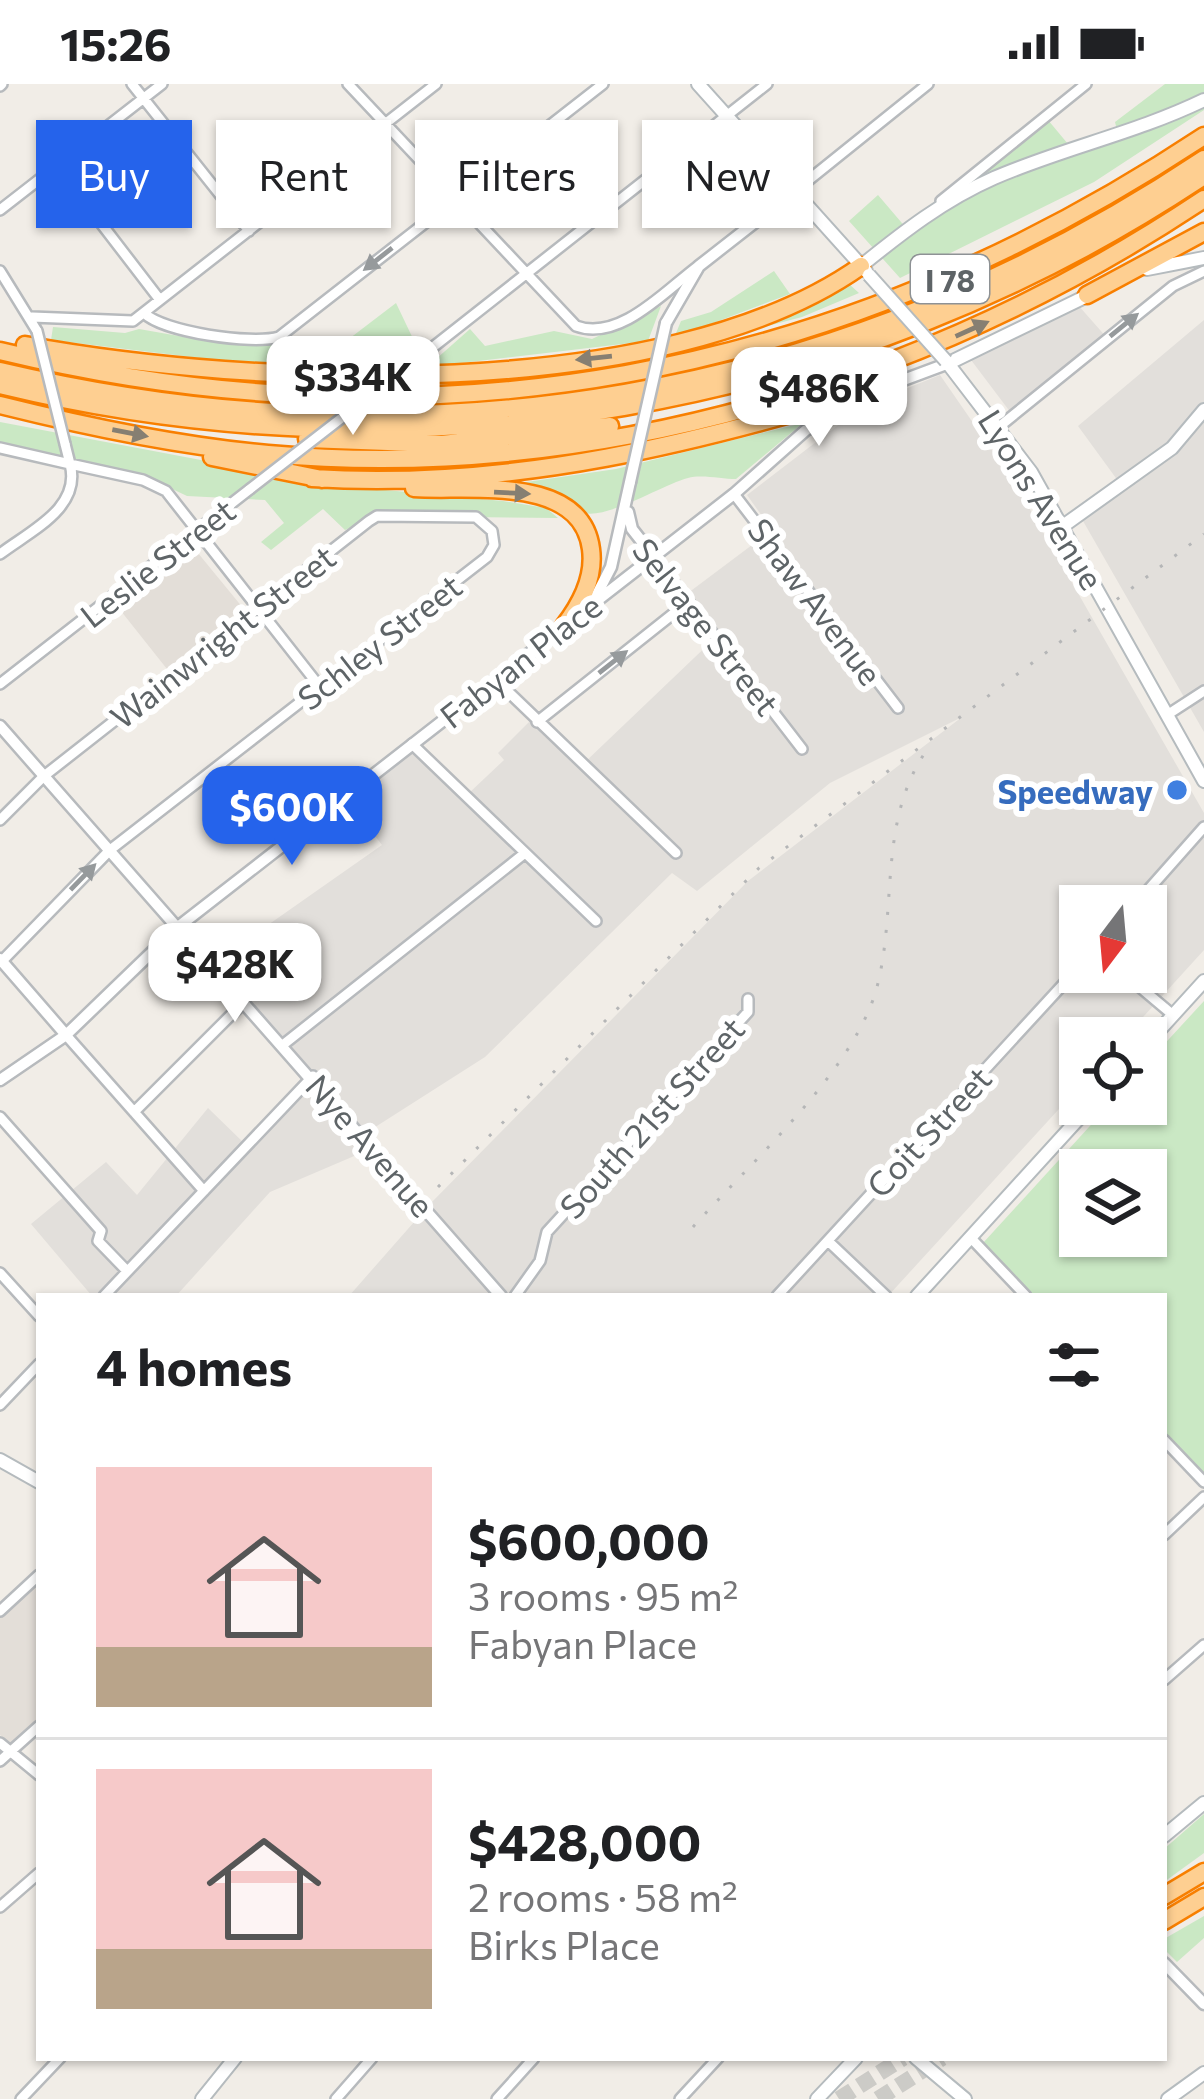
<!DOCTYPE html>
<meta charset="utf-8">
<style>
:root{--surface:#fff;--page:#f2f2f2;--text:#202124;--muted:#757577;--line:#e0e0e0;--accent:#2563eb}
body{margin:0;font-family:Commissioner,sans-serif;background:var(--page);color:var(--text);height:100vh;display:flex;flex-direction:column;font-size:45px;white-space:nowrap}
*{box-sizing:border-box;margin:0}
p{font-size:39px;color:var(--muted)}
.icon{flex:none;width:66px;height:66px;fill:none;stroke:currentColor;stroke-width:2;stroke-linecap:round;stroke-linejoin:round}
.map{position:relative;flex:1;overflow:hidden}
.side{position:absolute;left:36px;top:1209px;width:1131px;height:768px;display:flex;flex-direction:column;background:var(--surface);border-radius:0px;box-shadow:0 3px 9px #0004}
.side>*{flex:none}
.banner{position:absolute;left:36px;top:36px;width:1134px;height:108px;display:flex;gap:24px}
.needle{width:78px;rotate:196deg}
.tools{position:absolute;left:1059px;top:801px;display:grid;gap:24px}
.tools a{display:grid;place-items:center;width:108px;height:108px;border-radius:0px;background:var(--surface);box-shadow:0 3px 9px #0004;font-size:60px}
.price{position:absolute;translate:-50% -102px;padding:0 27px;border-radius:24px;background:#fff;color:#222;font-size:39px;line-height:78px;filter:drop-shadow(0 3px 6px #0008)}
.price::after{content:'';position:absolute;left:50%;top:72px;width:36px;height:27px;margin-left:-18px;background:inherit;clip-path:polygon(0 0,100% 0,50% 100%)}
.price.selected{background:var(--accent);color:#fff}
ul{padding:0;list-style:none}
li{display:flex;align-items:center;gap:36px;height:300px;padding:0 60px}
li+li{border-top:3px solid var(--line)}
li span{display:grid;place-items:center;flex:none;width:336px;height:240px;border-radius:0px;color:#555}
li>.icon{margin-inline-start:auto}
span .icon{width:144px;height:144px;fill:#fffc;stroke-width:1}
li b{font-size:51px}
h2{display:flex;justify-content:space-between;align-items:center;height:144px;padding:0 60px;font-size:51px}
.chip{padding:0 42px;border-radius:0px;background:var(--surface);box-shadow:0 3px 9px #0004;font-size:42px;line-height:108px}
.chip.selected{background:var(--accent);color:#fff}
.status{display:flex;justify-content:space-between;align-items:center;height:84px;padding:0 60px;background:var(--surface);direction:ltr}
.status svg{height:33px;fill:currentColor}
.map>svg:first-child{display:block}
</style>
<div class="status"><b>15:26</b><svg viewBox="0 0 49 12"><path d="M0 12V9h3v3zM5 12V6h3v6zM10 12V3h3v9zM15 12V0h3v12zM26 1h20v11H26zM47 4h2v5h-2z"/></svg></div>
<div class="map">
<svg width="1204" height="2015" viewBox="0 0 1204 2015">
<rect width="100%" height="100%" fill="#f1ede7"/>
<path fill="#e2dfdb" fill-rule="evenodd" d="M1078,221L1108,255L1011,329L965,268Z
M1204,236V648L1079,430L1121,401L1078,342Z
M940,291L1016,401L1204,729V866L1124,954H1080V1002L888,1212H349L429,1121L748,797L962,633L830,699L697,807L672,789L485,973L369,1047L380,1061L270,1108L176,1212H92L31,1140L106,1078L137,1111L208,1024L245,1060L312,991L211,881L382,761L344,712L416,660L468,710L504,676L498,669L532,635L583,680L716,553L684,512L772,446L747,411L863,322ZM1080,822H1146V888H1080Z"/>
<path fill="#e3ded8" d="M193,463L243,524L167,585L117,522Z
M39,1497V1636L12,1661L0,1651V1531Z"/>
<path fill="#cae8c4" fill-rule="evenodd" d="M1165,0H1204V26L1094,98L900,194L849,137L878,111L907,145L1043,30L1073,66L1118,50L1115,38Z
M774,187L790,210L674,254L681,237L711,228Z
M848,199L859,209L802,233L710,257Z
M396,219L416,261L387,285L282,284L51,256L53,243L125,249L139,245L196,255L337,264Z
M661,222L648,257L427,283L470,245L485,262L554,247L592,255Z
M0,338L238,383L279,396L503,417L546,424L558,434L378,432L345,446L323,425L271,466L261,458L284,439L265,416L187,412L143,391L0,362Z
M803,339L736,395C722,395 701,390 688,394C662,401 608,435 584,429C560,424 536,410 513,400L616,385Z
M1204,917V1390L1164,1348V1212H1033L983,1159L1110,1020H1146V980ZM1146,1086V1152H1080V1086Z
M1204,1730V1769L1164,1798V1765Z
M1204,1832V1854L1177,1878L1164,1865V1855Z"/>
<g fill="none" stroke-linecap="round" stroke-linejoin="round">
<path stroke="#cccbc7" stroke-width="16" stroke-dasharray="16 8" stroke-linecap="butt" d="M839,2015L903,1974
M878,2015L942,1974"/>
<defs>
<path id="minor" d="M132,0L249,147
M348,0L576,242C619,258 665,207 697,183
M0,2L2,0
M57,82L160,216
M795,107L928,0
M941,117L1086,0
M0,126L162,0
M0,187L37,247
M144,229C163,248 252,261 279,253L603,0
M32,233L133,237L436,0
M428,267L767,0
M1000,342L1173,202L1204,187
M65,360L70,380L143,396L166,407L320,603
M0,364L70,380C82,424 30,447 0,470
M734,410L898,624
M654,473L802,665
M496,596L676,769
M0,600L250,405
M1167,631L1204,607
M537,638L688,518
M412,660L596,837
M0,736L44,692L369,437L377,432L476,433L492,447L494,461L487,473L110,766L2,877
M1134,822L1204,743
M1122,888L1173,931
M66,951L204,1107
M284,960L525,769
M134,1028L245,917
M0,1033L101,1147L98,1157L127,1187
M970,1153L1026,1212
M828,1157L886,1212
M0,1189L39,1232
M104,1212L313,992
M515,1212L540,1177L547,1148L748,928V915
M777,1212L1080,882
M0,1321L39,1280
M1164,1356L1204,1398
M1164,1451L1204,1413
M0,1527L39,1491
M1164,1596L1204,1561
M0,1659L39,1691
M0,1677L39,1642
M0,1823L39,1789
M21,2015L60,1974
M336,2015L372,1974
M497,2015L534,1974
M680,2015L718,1974"/>
<path id="tertiary" d="M666,239L699,182L795,107
M890,301L949,279
M628,428L632,445L654,473
M595,514L611,483L630,398
M0,642L501,1212
M0,875L66,951
M0,996L66,951L178,843L734,410L806,346L857,317
M1164,1879L1204,1920"/>
<path id="secondary" d="M698,0L866,187
M861,182C903,148 944,116 994,94C1063,64 1136,49 1204,16
M1147,185L1204,174
M946,277L1031,388L1204,697
M949,279L1095,208
M1063,442L1172,364L1204,326
M1146,961L1204,897
M917,1212L1092,1020
M0,1376L39,1398
M1164,1752L1204,1719
M916,1974L965,2015
M202,2015L235,1974
M817,2015L856,1974
M1168,2015L1204,1989"/>
<path id="motorway" d="M1087,211L1204,148
M25,261C254,303 664,321 861,182
M0,267C431,371 836,296 1204,52
M0,287C423,387 843,316 1204,75
M0,301C414,402 850,328 1204,92
M0,321C88,343 178,362 268,370C597,399 931,297 1204,115
M307,355L442,360L610,342
M212,373L322,395
M312,394C513,407 703,358 893,300
M414,404C467,408 581,389 591,465C595,494 581,520 564,542
M1164,1812L1204,1788
M1164,1837L1204,1813"/>
</defs>
<use href="#minor" stroke="#b7babd" stroke-width="14"/>
<use href="#tertiary" stroke="#b7babd" stroke-width="15"/>
<use href="#secondary" stroke="#b5bbbe" stroke-width="16"/>
<use href="#motorway" stroke="#f87f00" stroke-width="21"/>
<use href="#minor" stroke="#fff" stroke-width="9"/>
<use href="#tertiary" stroke="#fff" stroke-width="10"/>
<use href="#secondary" stroke="#fff" stroke-width="12"/>
<use href="#motorway" stroke="#fecf91" stroke-width="16"/>
<path stroke="#b5b6b7" stroke-width="3" stroke-dasharray="3 15" stroke-linecap="butt" d="M438,1103L759,784L1204,450
M693,1143C750,1079 855,986 877,903C898,822 877,734 929,663"/>
<defs>
<path id="minor-bridge" d="M37,247L65,360
M250,405L428,267"/>
<path id="tertiary-bridge" d="M630,398L666,239"/>
<path id="secondary-bridge" d="M869,191L946,277"/>
</defs>
<use href="#minor-bridge" stroke="#b7babd" stroke-width="14" stroke-linecap="butt"/>
<use href="#tertiary-bridge" stroke="#b7babd" stroke-width="15" stroke-linecap="butt"/>
<use href="#secondary-bridge" stroke="#b5bbbe" stroke-width="16" stroke-linecap="butt"/>
<use href="#minor-bridge" stroke="#fff" stroke-width="9"/>
<use href="#tertiary-bridge" stroke="#fff" stroke-width="10"/>
<use href="#secondary-bridge" stroke="#fff" stroke-width="12"/>
</g>
<defs><path id="oneway-solid" d="M-6-.8H1V-3.2L6.5 0L1 3.2V.8H-6Z" transform="scale(3)"/></defs>
<g fill="#969a9c">
<use href="#oneway-solid" transform="translate(378 175) rotate(142)"/>
<use href="#oneway-solid" transform="translate(1124 241) rotate(-39)"/>
<use href="#oneway-solid" transform="translate(613 578) rotate(-38)"/>
<use href="#oneway-solid" transform="translate(83 793) rotate(-46)"/>
</g>
<g fill="#867f72">
<use href="#oneway-solid" transform="translate(972 245) rotate(-24)"/>
<use href="#oneway-solid" transform="translate(594 274) rotate(174)"/>
<use href="#oneway-solid" transform="translate(130 349) rotate(11)"/>
<use href="#oneway-solid" transform="translate(512 409) rotate(3)"/>
</g>
<circle fill="#3f7fe0" stroke="#fff" stroke-width="4.5" cx="1177" cy="706" r="12"/>
<g text-anchor="middle" dominant-baseline="central" stroke-width="12" stroke-linejoin="round" paint-order="stroke">
<rect fill="#fff" stroke="#8e9295" stroke-width="3" x="911" y="171" width="78" height="48" rx="9"/>
<g font-size="30" font-weight="bold" fill="#5e6467">
<text x="950" y="195">I 78</text>
</g>
<g font-size="33" fill="#5e6467" stroke="#fff">
<text transform="translate(1042 415) rotate(58)">Lyons Avenue</text>
<text transform="translate(157 478) rotate(-38)">Leslie Street</text>
<text transform="translate(816 517) rotate(53)">Shaw Avenue</text>
<text transform="translate(707 542) rotate(52)">Selvage Street</text>
<text transform="translate(222 552) rotate(-38)">Wainwright Street</text>
<text transform="translate(379 557) rotate(-38)">Schley Street</text>
<text transform="translate(520 576) rotate(-38)">Fabyan Place</text>
<text transform="translate(651 1033) rotate(-48)">South 21st Street</text>
<text transform="translate(928 1047) rotate(-47)">Coit Street</text>
<text transform="translate(371 1061) rotate(49)">Nye Avenue</text>
</g>
<g font-size="33" font-weight="bold" fill="#366cbe" stroke="#fff" text-anchor="end">
<text x="1153" y="706">Speedway</text>
</g>
</g>
</svg>
<div class="tools">
<a><svg class="needle" viewBox="-14 -14 28 28"><path d="M0-13l5 13h-10z" fill="#e53935"/><path d="M0 13l5-13h-10z" fill="#757577"/></svg></a>
<a><svg class="icon" aria-label="locate" viewBox="0 0 24 24"><circle cx="12" cy="12" r="6"/><path d="M12 2v4M12 18v4M2 12h4M18 12h4"/></svg></a>
<a><svg class="icon" aria-label="layers" viewBox="0 0 24 24"><path d="M12 4l9 5-9 5-9-5zM3 14l9 5 9-5"/></svg></a>
</div>
<b class="price" style="left:353px;top:354px">$334K</b>
<b class="price" style="left:819px;top:365px">$486K</b>
<b class="price selected" style="left:292px;top:784px">$600K</b>
<b class="price" style="left:235px;top:941px">$428K</b>
<div class="banner">
<a class="chip selected">Buy</a>
<a class="chip">Rent</a>
<a class="chip">Filters</a>
<a class="chip">New</a>
</div>
<section class="side">
<h2>4 homes<svg class="icon" aria-label="filters" viewBox="0 0 24 24"><path d="M4 7h16M4 17h16"/><circle cx="9" cy="7" r="2"/><circle cx="15" cy="17" r="2"/></svg></h2>
<ul>
<li><span style="background:linear-gradient(#f6c9c9 75%,#b9a48a 0)"><svg class="icon" aria-label="home" viewBox="0 0 24 24"><path d="M3 11l9-7 9 7M6 9v11h12V9"/></svg></span><div><b>$600,000</b><p>3 rooms · 95 m²</p><p>Fabyan Place</p></div></li>
<li><span style="background:linear-gradient(#f6c9c9 75%,#b9a48a 0)"><svg class="icon" aria-label="home" viewBox="0 0 24 24"><path d="M3 11l9-7 9 7M6 9v11h12V9"/></svg></span><div><b>$428,000</b><p>2 rooms · 58 m²</p><p>Birks Place</p></div></li>
</ul>
</section>
</div>
